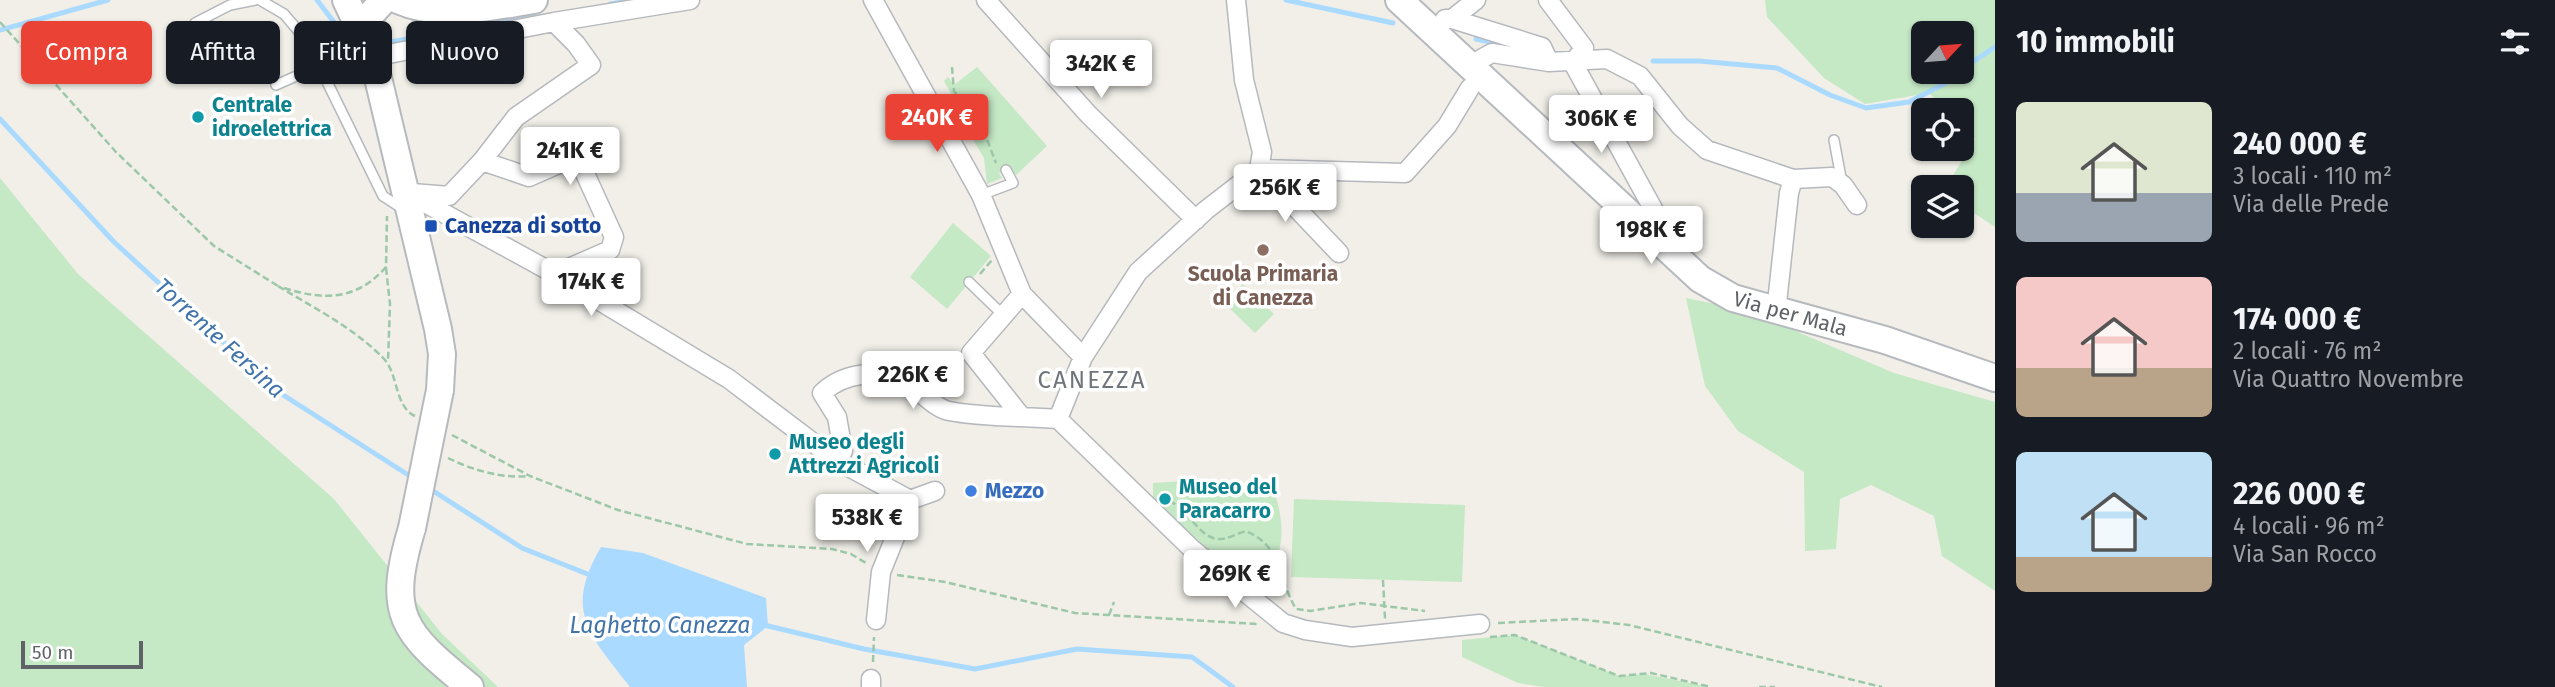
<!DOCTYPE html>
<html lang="it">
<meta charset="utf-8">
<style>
:root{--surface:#171b24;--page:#20242c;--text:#f1f3f6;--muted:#9ea1a6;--accent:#ea4335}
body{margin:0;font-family:"Fira Sans",sans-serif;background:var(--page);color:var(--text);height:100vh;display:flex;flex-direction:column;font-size:26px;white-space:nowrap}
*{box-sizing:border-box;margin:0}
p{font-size:23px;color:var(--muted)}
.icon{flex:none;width:38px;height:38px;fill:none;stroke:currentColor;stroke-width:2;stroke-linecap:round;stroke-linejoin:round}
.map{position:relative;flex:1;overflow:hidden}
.side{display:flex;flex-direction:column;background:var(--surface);width:560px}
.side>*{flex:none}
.hud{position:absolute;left:21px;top:21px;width:665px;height:63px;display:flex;gap:14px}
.needle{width:46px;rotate:64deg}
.buttons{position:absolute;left:1911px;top:21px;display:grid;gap:14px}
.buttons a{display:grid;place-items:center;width:63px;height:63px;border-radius:10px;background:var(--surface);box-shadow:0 2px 5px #0004;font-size:35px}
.scale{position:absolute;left:21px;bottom:18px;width:122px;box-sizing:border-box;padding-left:7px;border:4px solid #5f6368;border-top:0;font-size:19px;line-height:24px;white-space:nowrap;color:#5f6368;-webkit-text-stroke:5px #fff;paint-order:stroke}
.price{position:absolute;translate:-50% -60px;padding:0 16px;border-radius:7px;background:#fff;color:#222;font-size:23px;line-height:46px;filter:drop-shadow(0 2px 4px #0008)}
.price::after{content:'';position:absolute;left:50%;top:42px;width:21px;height:16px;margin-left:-10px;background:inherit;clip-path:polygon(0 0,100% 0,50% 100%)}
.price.current{background:var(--accent);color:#fff}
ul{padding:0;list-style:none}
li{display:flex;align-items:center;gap:21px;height:175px;padding:0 21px}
li span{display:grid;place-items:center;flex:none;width:196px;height:140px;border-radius:10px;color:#555}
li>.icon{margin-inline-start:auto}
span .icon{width:84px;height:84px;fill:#fffc;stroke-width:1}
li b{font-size:30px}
h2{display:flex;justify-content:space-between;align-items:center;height:84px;padding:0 21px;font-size:30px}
.tag{padding:0 24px;border-radius:10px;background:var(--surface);box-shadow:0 2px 5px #0004;font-size:24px;line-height:63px}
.tag.current{background:var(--accent);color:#fff}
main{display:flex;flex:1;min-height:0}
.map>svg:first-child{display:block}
</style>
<main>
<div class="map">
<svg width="1995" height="687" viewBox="0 0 1995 687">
<rect width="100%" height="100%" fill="#f1efe8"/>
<path fill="#c5e8c5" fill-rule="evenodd" d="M1765,0H1995V227L1962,205V187H1946L1975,139L1962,125V110H1946L1929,93L1865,104L1824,78L1767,17ZM1923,33H1962V72H1923Z
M977,67L1047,146L1016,175L1010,167L999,173L1002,178L987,184L984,158L948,98L951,94L944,81L948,77L954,85Z
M0,178L78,274L334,499L442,634L498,687H0Z
M953,223L991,256L947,309L910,277Z
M1243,284L1274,314L1255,333L1224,303Z
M1686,298L1749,311L1894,373L1995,402V591L1942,556L1934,516L1871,485L1840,499L1836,549L1805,551L1804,472L1738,431L1705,386Z
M1200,480L1274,490C1286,529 1284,548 1266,585L1251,587L1153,500V483Z
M1294,499L1465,505L1462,582L1291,577Z
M1515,635L1619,676L1645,674L1709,687H1544L1518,683L1462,657V640Z"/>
<path fill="#aadaff" d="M601,547L643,553L766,598L768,626L744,645L747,687H630C590,635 563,612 601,547Z"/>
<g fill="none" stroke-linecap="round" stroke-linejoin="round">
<path stroke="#aadaff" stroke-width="5" d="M317,0L343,34
M1286,0L1393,23
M610,4L635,0
M0,30L108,0
M1476,39L1513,47
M390,42L535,17
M1653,61H1699L1777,68L1830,95L1866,108L1909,102L1946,83L1958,72
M1962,69L1995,47
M0,119L114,242L277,391L413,478
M427,487L522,548L590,575
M764,625L864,649L975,669L1077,649L1192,657L1233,687"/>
<defs>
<path id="service" d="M260,0L284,14L307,41L383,196L403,209
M195,23L230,5L255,0
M276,85L319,66
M1834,140L1842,183
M981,195L1013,183L1006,170
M969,282L1003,315"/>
<path id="minor" d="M873,0L981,195L1022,294L1083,357
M986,0L1088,114L1196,220
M1548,0L1584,48L1573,63
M1445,19H1452L1476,0
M1452,19L1542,47L1549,62L1607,59L1640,76L1680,126L1707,150L1793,179
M373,57L554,22L690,0
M1481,59L1492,53L1549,62
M1573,63L1668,236L1664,246
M482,161L529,177L577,156L614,237L610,250L555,274
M1259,169L1405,173L1447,126L1470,88
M1259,169L1339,253
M405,192L555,274L729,379L836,460L910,500L935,491
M412,193L449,196L482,161L516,117L591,65L576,44L554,22
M1776,312L1789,193L1793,179L1832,177L1843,185L1857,205
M1021,416L971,353L1022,294
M1058,419L1192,549L1283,623L1305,630L1352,637L1480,624
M1058,419L1083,357L1138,272L1206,210L1259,169L1262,152L1244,80L1236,0
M836,460L843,451L837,417L822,393C844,372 881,368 908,383C921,391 934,408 949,411C984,418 1022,416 1058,419
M876,620L881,572L910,500
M871,679V687"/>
<g id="secondary">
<path d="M346,0L373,57L438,329L442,354L440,390"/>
<path d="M398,0C441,19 489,7 534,0"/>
<path id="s1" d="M1399,0L1700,279L1733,298L1885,340L1995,378"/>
<path d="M360,26L384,0"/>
<path d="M412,528C386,615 402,632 470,687"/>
</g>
</defs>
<use href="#service" stroke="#b5b8bc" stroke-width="12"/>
<use href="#minor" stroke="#b5b8bc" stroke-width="21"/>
<use href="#secondary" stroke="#b6babf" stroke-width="30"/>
<path stroke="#9cc7a9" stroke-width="2.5" stroke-dasharray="7 3.5" stroke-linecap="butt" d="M0,22L116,152L214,246L278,286
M952,67L954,91L981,124L996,163
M981,124L976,130L984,131
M386,268L390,304L388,362
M980,274L992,260
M278,286C314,308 356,329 385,360C398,375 395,407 415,416
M284,288C325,301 357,300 386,267L387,216
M452,435L530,476L618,510L747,544L832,549L851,554L866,563
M448,458C472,470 503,479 529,476
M1169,501C1188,508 1199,538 1218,539C1226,540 1238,533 1246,531C1284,548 1277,577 1296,609L1310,611L1361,603L1425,611
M897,575L945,582L1075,613L1257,624
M1383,580L1385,619
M1109,615L1114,602
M1498,623L1577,619L1629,625L1882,687
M1490,637L1515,635L1619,676L1651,673L1711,687
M873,662L874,637
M1759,687H1775"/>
<use href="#service" stroke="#fff" stroke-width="9"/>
<use href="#minor" stroke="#fff" stroke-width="18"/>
<use href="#secondary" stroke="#fff" stroke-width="26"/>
<defs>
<path id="secondary-bridge" d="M412,528L440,390"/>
</defs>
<use href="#secondary-bridge" stroke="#b6babf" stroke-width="30" stroke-linecap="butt"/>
<use href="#secondary-bridge" stroke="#fff" stroke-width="26"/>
</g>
<g fill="#0f9aa8" stroke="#fff" stroke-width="2.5">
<circle cx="198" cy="117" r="7"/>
<circle cx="775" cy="454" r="7"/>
<circle cx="1165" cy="499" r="7"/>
</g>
<rect fill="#1a4fb4" stroke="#fff" stroke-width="2.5" x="424" y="219" width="14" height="14" rx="3.5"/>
<circle fill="#8d6e63" stroke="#fff" stroke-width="2.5" cx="1263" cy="250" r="7"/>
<circle fill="#3f7fe0" stroke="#fff" stroke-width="2.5" cx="971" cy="491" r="7"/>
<g text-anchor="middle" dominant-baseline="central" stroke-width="7" stroke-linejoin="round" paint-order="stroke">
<g font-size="21" font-weight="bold" fill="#0d838f" stroke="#fff" text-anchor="start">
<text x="212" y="105">Centrale<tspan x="212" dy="24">idroelettrica</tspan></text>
<text x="789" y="442">Museo degli<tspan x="789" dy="24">Attrezzi Agricoli</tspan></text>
<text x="1179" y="487">Museo del<tspan x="1179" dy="24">Paracarro</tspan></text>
</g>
<g font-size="21" font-weight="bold" fill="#164399" stroke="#fff" text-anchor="start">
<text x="445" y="226">Canezza di sotto</text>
</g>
<g font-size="21" font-weight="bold" fill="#785e54" stroke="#fff">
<text x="1263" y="274">Scuola Primaria<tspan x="1263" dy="24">di Canezza</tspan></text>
</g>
<g font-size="21" fill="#5f6368" stroke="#fff">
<text stroke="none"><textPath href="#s1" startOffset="508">Via per Mala</textPath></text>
</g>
<g font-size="21" font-weight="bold" fill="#366cbe" stroke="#fff" text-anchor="start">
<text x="985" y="491">Mezzo</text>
</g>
<g font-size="23" font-style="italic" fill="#4174aa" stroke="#fff">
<text transform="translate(220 338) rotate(42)">Torrente Fersina</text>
<text x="660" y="625">Laghetto Canezza</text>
</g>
<g font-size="24" letter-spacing="2" fill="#70757a" stroke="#fff">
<text x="1092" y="380">CANEZZA</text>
</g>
</g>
</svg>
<div class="buttons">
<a><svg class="needle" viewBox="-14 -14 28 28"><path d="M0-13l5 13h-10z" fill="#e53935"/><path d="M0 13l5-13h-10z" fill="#9ea1a6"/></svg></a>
<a><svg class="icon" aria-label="locate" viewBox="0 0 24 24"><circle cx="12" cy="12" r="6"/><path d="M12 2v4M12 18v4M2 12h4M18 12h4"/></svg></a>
<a><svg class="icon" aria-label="layers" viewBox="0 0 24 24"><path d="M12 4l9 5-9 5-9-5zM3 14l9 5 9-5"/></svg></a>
</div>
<div class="scale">50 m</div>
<b class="price" style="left:1101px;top:100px">342K €</b>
<b class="price current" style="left:937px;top:154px">240K €</b>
<b class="price" style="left:1601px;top:155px">306K €</b>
<b class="price" style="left:570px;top:187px">241K €</b>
<b class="price" style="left:1285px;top:224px">256K €</b>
<b class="price" style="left:1651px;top:266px">198K €</b>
<b class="price" style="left:591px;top:318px">174K €</b>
<b class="price" style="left:913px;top:411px">226K €</b>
<b class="price" style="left:867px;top:554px">538K €</b>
<b class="price" style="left:1235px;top:610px">269K €</b>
<div class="hud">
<a class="tag current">Compra</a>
<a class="tag">Affitta</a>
<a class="tag">Filtri</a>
<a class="tag">Nuovo</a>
</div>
</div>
<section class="side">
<h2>10 immobili<svg class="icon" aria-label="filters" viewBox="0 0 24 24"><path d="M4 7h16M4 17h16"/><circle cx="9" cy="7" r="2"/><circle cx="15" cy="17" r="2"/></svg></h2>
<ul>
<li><span style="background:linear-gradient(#dfe7d0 65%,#9aa5b1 0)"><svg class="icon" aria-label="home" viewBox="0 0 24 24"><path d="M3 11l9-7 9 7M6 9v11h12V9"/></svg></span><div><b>240 000 €</b><p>3 locali · 110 m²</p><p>Via delle Prede</p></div></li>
<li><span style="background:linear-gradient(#f6c9c9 65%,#b9a48a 0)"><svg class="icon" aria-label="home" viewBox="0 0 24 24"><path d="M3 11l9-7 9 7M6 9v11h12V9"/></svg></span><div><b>174 000 €</b><p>2 locali · 76 m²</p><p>Via Quattro Novembre</p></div></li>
<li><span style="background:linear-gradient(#bfe0f5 75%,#b9a48a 0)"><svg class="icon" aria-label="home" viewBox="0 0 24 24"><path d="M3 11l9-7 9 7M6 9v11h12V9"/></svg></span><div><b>226 000 €</b><p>4 locali · 96 m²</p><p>Via San Rocco</p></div></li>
</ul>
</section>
</main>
